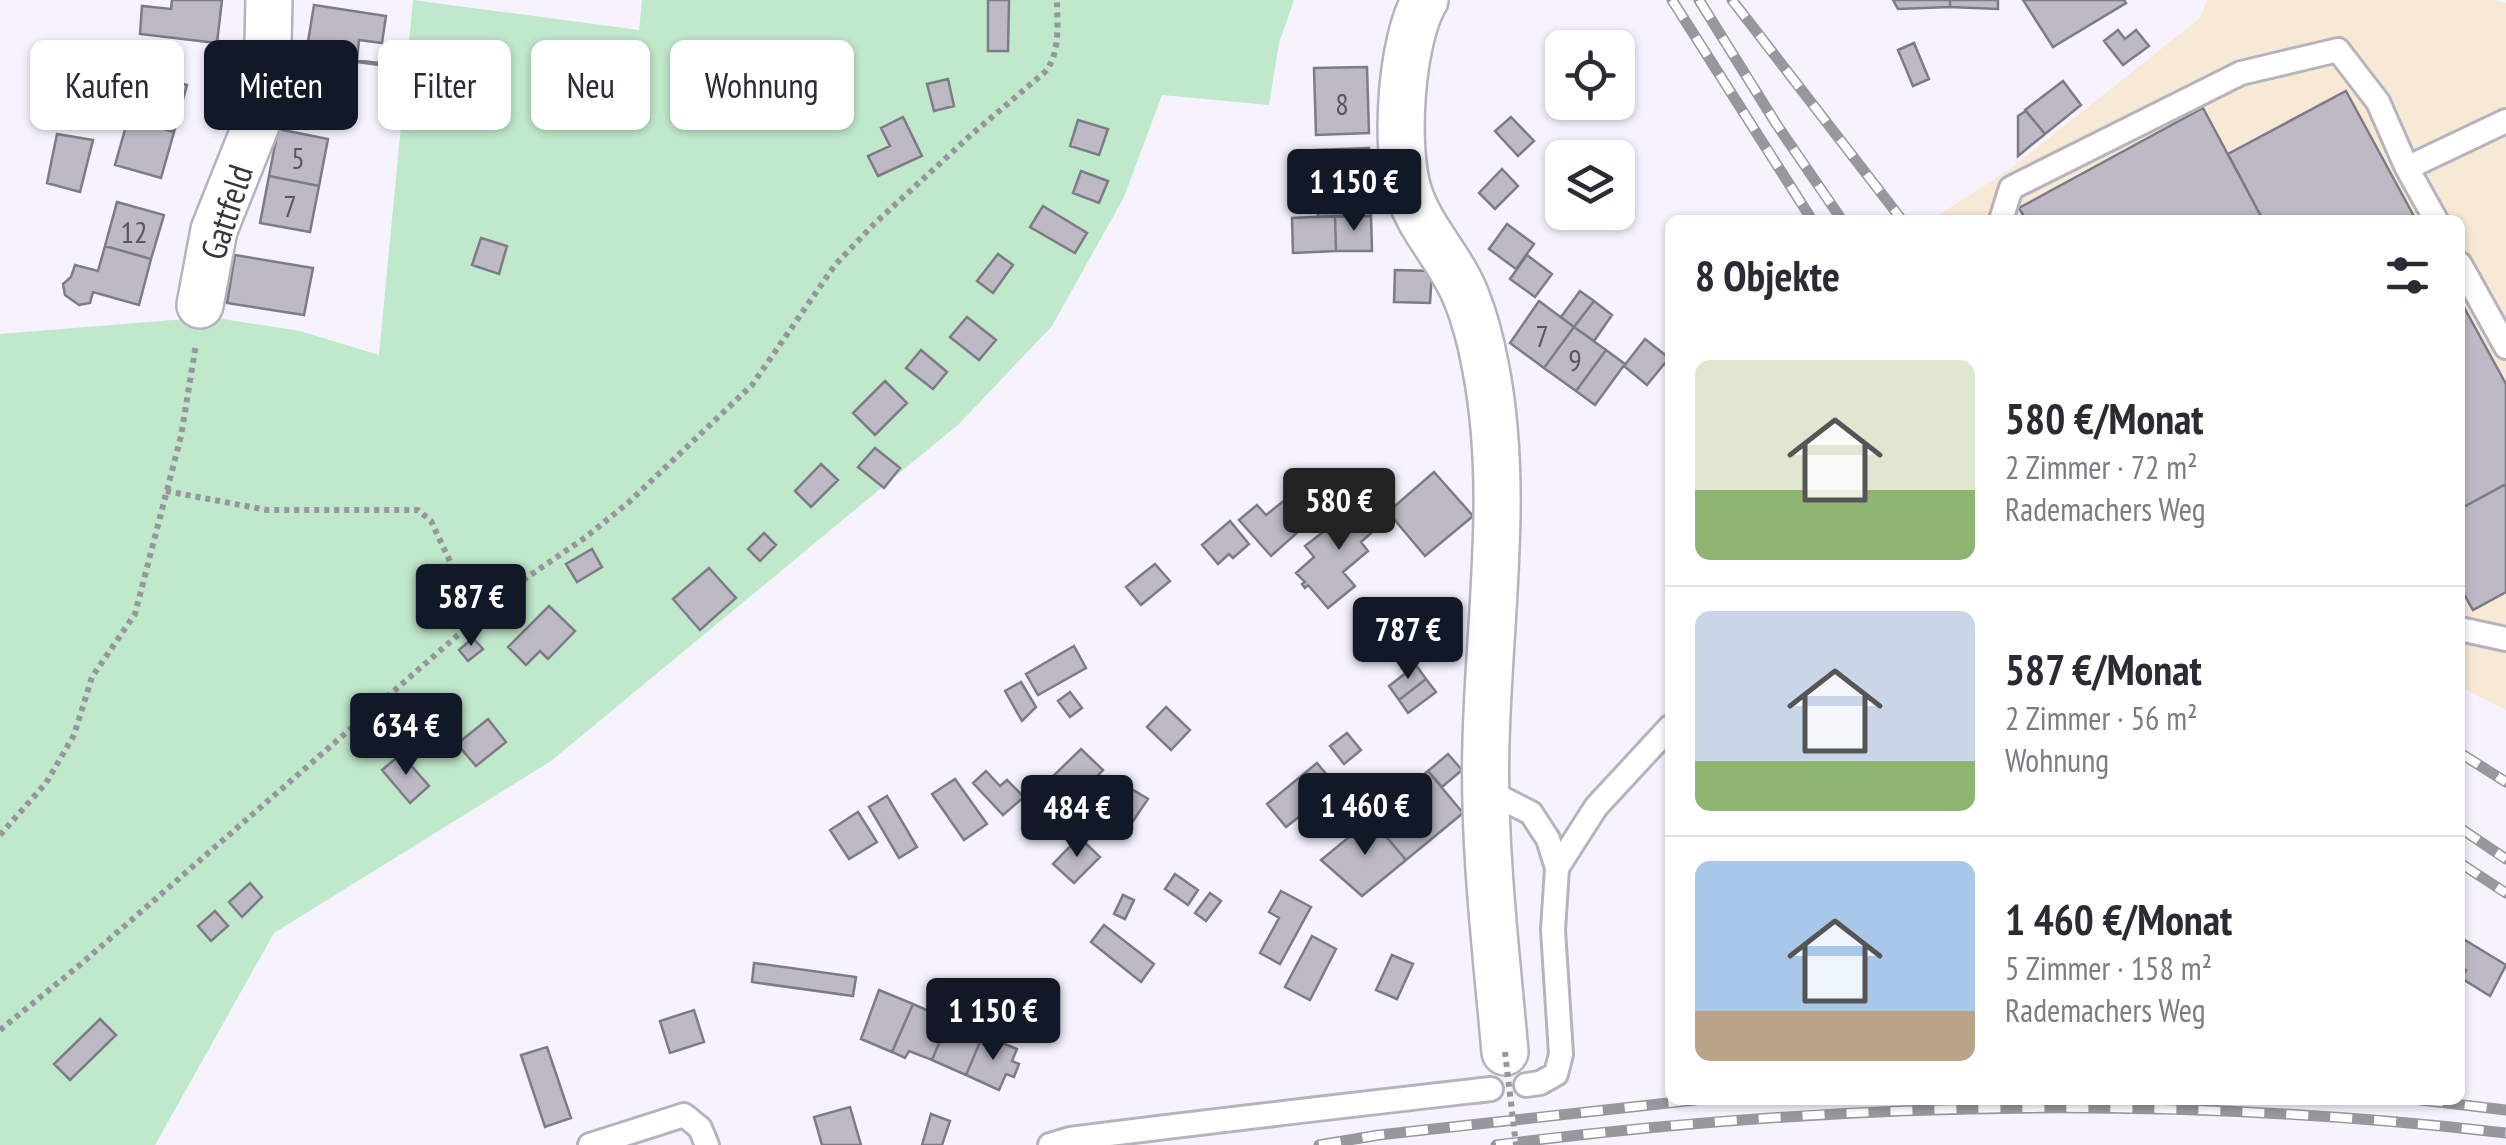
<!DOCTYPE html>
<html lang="de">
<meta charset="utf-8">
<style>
:root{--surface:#fff;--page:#f2f2f3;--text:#2b2b33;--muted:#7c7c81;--line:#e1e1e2;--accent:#111827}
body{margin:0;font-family:"PT Sans Narrow",sans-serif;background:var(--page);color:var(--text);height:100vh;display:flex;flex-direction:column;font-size:38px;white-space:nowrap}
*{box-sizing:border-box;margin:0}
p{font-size:32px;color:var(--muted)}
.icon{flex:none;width:55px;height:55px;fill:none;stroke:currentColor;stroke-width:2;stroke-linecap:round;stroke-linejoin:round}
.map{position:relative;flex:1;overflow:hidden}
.side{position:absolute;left:1665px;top:215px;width:800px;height:890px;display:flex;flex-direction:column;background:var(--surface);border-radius:15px;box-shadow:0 2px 8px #0004}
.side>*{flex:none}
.banner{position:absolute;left:30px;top:40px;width:950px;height:90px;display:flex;gap:20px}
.controls{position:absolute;left:1545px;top:30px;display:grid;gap:20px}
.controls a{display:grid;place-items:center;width:90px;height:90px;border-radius:15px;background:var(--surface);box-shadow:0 2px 8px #0004;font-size:50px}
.price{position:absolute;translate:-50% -85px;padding:0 22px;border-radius:10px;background:var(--accent);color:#fff;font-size:32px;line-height:65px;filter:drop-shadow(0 2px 5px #0008)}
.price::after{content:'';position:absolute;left:50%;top:60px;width:30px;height:22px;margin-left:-15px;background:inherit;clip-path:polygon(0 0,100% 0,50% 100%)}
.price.active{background:#222;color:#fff}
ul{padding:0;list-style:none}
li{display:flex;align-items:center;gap:30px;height:250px;padding:0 30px}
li+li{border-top:2px solid var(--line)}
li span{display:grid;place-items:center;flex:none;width:280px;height:200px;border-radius:15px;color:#555}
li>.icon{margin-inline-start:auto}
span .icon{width:120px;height:120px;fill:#fffc;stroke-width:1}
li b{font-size:42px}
h2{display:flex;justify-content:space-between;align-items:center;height:120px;padding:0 30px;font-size:42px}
.tag{padding:0 35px;border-radius:15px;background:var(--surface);box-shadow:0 2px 8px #0004;font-size:35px;line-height:90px}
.tag.active{background:var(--accent);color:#fff}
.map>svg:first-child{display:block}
</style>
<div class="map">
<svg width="2506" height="1145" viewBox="0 0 2506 1145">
<rect width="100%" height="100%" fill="#f6f3fe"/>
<path fill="#f7e9d5" d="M2207,0H2493L2506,3V710L2460,687V220H1931L2010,169L2200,18Z"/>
<path fill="#c0e8ca" d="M413,0L639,30L642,0H1294L1279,43L1269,105L1162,95L1124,197L1052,326L960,423L551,761L274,933L155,1145H0V334L210,317L300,331L379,355Z"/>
<path fill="#bdbac5" stroke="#7d7b85" stroke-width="2.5" d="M172,0H222L217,43L140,34L142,6L171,9Z
M988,0H1009L1008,51H988Z
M1893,0H1950V7L1898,9Z
M1950,0H1998V9L1950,7Z
M2023,0H2124L2126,3L2053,47Z
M314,5L386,16L382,43L359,40L357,60L306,54Z
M2118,30L2125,39L2136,30L2149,46L2123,65L2104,41Z
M570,43L574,77L553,79L549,45Z
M1914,43L1929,79L1913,86L1898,50Z
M306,54L380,63V65L357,62L349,109L300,102Z
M1367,67L1369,133L1316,135L1314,68Z
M141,73L187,85L174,132L128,119Z
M948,79L954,106L934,111L927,84Z
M2063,81L2081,105L2045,134L2025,110Z
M2346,91L2416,220H2263L2228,154Z
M2203,108L2263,220H2026L2019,208Z
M2026,111L2045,134L2018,156V116Z
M903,117L922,156L878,176L868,156L890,146L881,128Z
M1511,117L1534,141L1518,156L1495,131Z
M128,119L174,132L161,178L115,165Z
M1078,120L1108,129L1099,155L1070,146Z
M278,129L328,139L319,186L269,176Z
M57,134L93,140L80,192L47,183Z
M1369,148L1371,216L1318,217L1316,150Z
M1502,169L1518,186L1495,209L1479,193Z
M1081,171L1108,181L1099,203L1073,193Z
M269,176L319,186L310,232L260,223Z
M117,202L164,215L151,259L105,246Z
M1043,206L1087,233L1075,253L1030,227Z
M1335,216L1336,251L1293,253L1292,218Z
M1335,216H1371L1372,251H1336Z
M1507,224L1534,244L1516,269L1489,249Z
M481,238L507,246L499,274L472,265Z
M105,246L151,259L139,305L93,292L90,303L79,305L65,295L63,284L71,277L75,265L98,271Z
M998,254L1013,265L993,293L977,281Z
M235,255L313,268L304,315L227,303Z
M1527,255L1552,274L1535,297L1510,279Z
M1395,270L1432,271L1430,303L1394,302Z
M1580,291L1594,301L1574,327L1561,317Z
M2460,300L2506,384V484L2460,509Z
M1539,301L1574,327L1544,368L1510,343Z
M1594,301L1612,315L1594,341L1574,327Z
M967,317L996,340L979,360L950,337Z
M1574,327L1606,350L1576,391L1544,368Z
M1645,339L1669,358L1647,385L1624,366Z
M921,350L947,372L933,389L906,368Z
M1606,350L1625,364L1595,405L1576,391Z
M885,381L907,403L875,435L853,413Z
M875,448L900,468L884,488L858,467Z
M821,464L838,480L811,507L795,491Z
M1434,472L1473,516L1425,556L1388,512Z
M2506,484V592L2473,610L2460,587V509Z
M1290,496L1303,509L1298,514L1307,524L1271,556L1239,520L1257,505L1266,515Z
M1367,498L1386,520L1361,542L1368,551L1343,572L1355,586L1328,608L1308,585L1305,588L1302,584L1305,582L1296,573L1314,557L1305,546Z
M1230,521L1249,544L1233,558L1229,554L1218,564L1202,545Z
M764,533L776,545L760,561L748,549Z
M592,549L602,567L577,582L566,564Z
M1155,564L1170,581L1141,605L1126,587Z
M709,568L736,598L700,630L673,599Z
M549,606L575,631L548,659L540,651L526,665L508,647Z
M473,638L483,649L468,661L459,650Z
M1074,646L1086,668L1038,695L1026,674Z
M1416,665L1426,679L1399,700L1389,686Z
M1426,679L1436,692L1408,713L1399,700Z
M1021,682L1036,707L1022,721L1005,691Z
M1070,692L1082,708L1070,717L1058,701Z
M1166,707L1190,730L1171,750L1147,727Z
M488,719L506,742L476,766L457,744Z
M1347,733L1361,750L1344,764L1330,746Z
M1081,749L1103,770L1069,806L1046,783Z
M401,754L429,786L410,803L382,770Z
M1448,754L1462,770L1442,787L1428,771Z
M1317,763L1337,787L1286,827L1267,804Z
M986,771L1000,786L1007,780L1024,797L1003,815L973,783Z
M1428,771L1463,813L1406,860L1371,819Z
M955,779L987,824L964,840L932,794Z
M1125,785L1148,799L1131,824L1109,810Z
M887,796L917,847L899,858L869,807Z
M858,812L877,842L849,859L830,830Z
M1371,819L1406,860L1362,896L1321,860Z
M1079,837L1100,857L1074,883L1053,864Z
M1175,874L1198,890L1188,905L1165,889Z
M250,883L262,897L242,917L229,902Z
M1281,891L1311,907L1280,964L1260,953L1279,918L1269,912Z
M1210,893L1221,901L1206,921L1195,913Z
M1123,895L1134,900L1125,919L1114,914Z
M215,911L228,926L211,941L198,926Z
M1104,925L1154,964L1141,982L1091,942Z
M1312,936L1336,949L1310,1000L1285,987Z
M2460,937L2506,965L2490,996L2461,978L2466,970L2460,966Z
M1392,955L1413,964L1397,999L1376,990Z
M754,963L856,977L853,996L752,982Z
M879,990L913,1004L892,1052L861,1039Z
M913,1004L949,1020L932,1060L909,1051L905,1058L892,1052Z
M694,1010L704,1042L670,1053L660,1021Z
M100,1019L116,1035L70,1080L54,1064Z
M949,1020L983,1035L966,1075L932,1060Z
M983,1035L1017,1049L1012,1061L1019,1064L1014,1077L1006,1074L999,1090L966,1075Z
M547,1047L571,1118L545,1127L521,1055Z
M850,1107L861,1145H822L814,1117Z
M931,1114L950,1121L942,1145H922Z"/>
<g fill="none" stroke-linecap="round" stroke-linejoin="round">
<defs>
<path id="service" d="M2001,220L2011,188L2241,73L2338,50L2378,102L2407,168
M2436,220L2407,168L2506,121
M2460,264L2506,347
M2460,629L2506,639
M1488,791L1531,813L1548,839L1557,868L1553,930L1561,1054L1556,1074L1540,1083L1526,1085
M1557,868L1596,807L1670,727
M590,1145L684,1115L700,1128L707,1145
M1050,1145L1070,1139C1210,1121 1351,1105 1491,1089"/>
<path id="minor" d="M1425,0C1401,40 1394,148 1409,193C1421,231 1453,261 1467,299C1475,319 1481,343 1485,364C1510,488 1489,618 1486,742C1483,845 1496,950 1505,1052
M200,305L214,230L258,120L268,44L269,0"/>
</defs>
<use href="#service" stroke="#b5b3bd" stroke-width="28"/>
<use href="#minor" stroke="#b5b3bd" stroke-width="50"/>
<path stroke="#97959d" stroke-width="6" stroke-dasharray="5 5" stroke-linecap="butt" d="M166,491L267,510H418L431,521L477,619
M0,835L46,783L74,735L92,677L135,614L181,436L196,344
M0,1030L81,964L513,587L586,537L629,502L752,385L835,265L874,224L972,134L1045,72C1061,52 1057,24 1057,0"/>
<use href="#service" stroke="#fff" stroke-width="22"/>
<use href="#minor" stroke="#fff" stroke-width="45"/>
<defs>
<path id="rail" d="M1672,0L1812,220
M1699,0L1777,125L1842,220
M1732,0L1902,220
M2460,753L2506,782
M2460,828L2506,859
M2460,863L2506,893
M2421,1100L2506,1110
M1319,1145L1379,1135L1695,1100
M1496,1145C1831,1102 2169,1094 2506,1133"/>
</defs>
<use href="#rail" stroke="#99979e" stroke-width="11"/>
<use href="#rail" stroke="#fff" stroke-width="8" stroke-dasharray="22" stroke-linecap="butt"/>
<path stroke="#97959d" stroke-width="6" stroke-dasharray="5 5" stroke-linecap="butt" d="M1505,1052L1516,1145"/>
</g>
<g text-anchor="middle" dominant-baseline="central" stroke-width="8" stroke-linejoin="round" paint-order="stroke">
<g font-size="30" fill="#58565c">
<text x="1342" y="103">8</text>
<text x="298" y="157">5</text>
<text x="290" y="205">7</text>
<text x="134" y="231">12</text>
<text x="1542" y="335">7</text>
<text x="1575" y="359">9</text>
</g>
<g font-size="35" fill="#363539" stroke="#fff">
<text transform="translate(226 212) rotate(-72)">Gattfeld</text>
</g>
</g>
</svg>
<div class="controls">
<a><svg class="icon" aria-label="locate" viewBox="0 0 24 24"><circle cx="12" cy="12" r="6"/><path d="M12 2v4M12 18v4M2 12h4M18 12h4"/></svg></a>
<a><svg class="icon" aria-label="layers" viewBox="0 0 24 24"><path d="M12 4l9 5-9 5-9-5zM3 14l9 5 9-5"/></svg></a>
</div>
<b class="price" style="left:1354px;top:234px">1 150 €</b>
<b class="price active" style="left:1339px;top:553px">580 €</b>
<b class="price" style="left:471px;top:649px">587 €</b>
<b class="price" style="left:1408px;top:682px">787 €</b>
<b class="price" style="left:406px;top:778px">634 €</b>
<b class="price" style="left:1365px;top:858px">1 460 €</b>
<b class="price" style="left:1077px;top:860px">484 €</b>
<b class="price" style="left:993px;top:1063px">1 150 €</b>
<div class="banner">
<a class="tag">Kaufen</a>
<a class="tag active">Mieten</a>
<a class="tag">Filter</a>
<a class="tag">Neu</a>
<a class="tag">Wohnung</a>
</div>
<section class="side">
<h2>8 Objekte<svg class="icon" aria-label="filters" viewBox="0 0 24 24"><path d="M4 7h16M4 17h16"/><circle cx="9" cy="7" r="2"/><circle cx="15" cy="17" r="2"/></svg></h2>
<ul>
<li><span style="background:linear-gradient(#dfe7d0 65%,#8fb573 0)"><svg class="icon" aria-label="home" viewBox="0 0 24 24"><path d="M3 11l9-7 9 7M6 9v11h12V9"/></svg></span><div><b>580 €/Monat</b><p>2 Zimmer · 72 m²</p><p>Rademachers Weg</p></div></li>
<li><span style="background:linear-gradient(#c9d6e8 75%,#8fb573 0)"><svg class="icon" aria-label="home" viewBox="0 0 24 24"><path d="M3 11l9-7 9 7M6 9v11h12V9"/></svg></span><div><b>587 €/Monat</b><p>2 Zimmer · 56 m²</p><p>Wohnung</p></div></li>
<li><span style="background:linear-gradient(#a9c7e8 75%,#b9a48a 0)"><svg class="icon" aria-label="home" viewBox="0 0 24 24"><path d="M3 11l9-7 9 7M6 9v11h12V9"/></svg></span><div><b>1 460 €/Monat</b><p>5 Zimmer · 158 m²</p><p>Rademachers Weg</p></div></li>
</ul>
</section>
</div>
